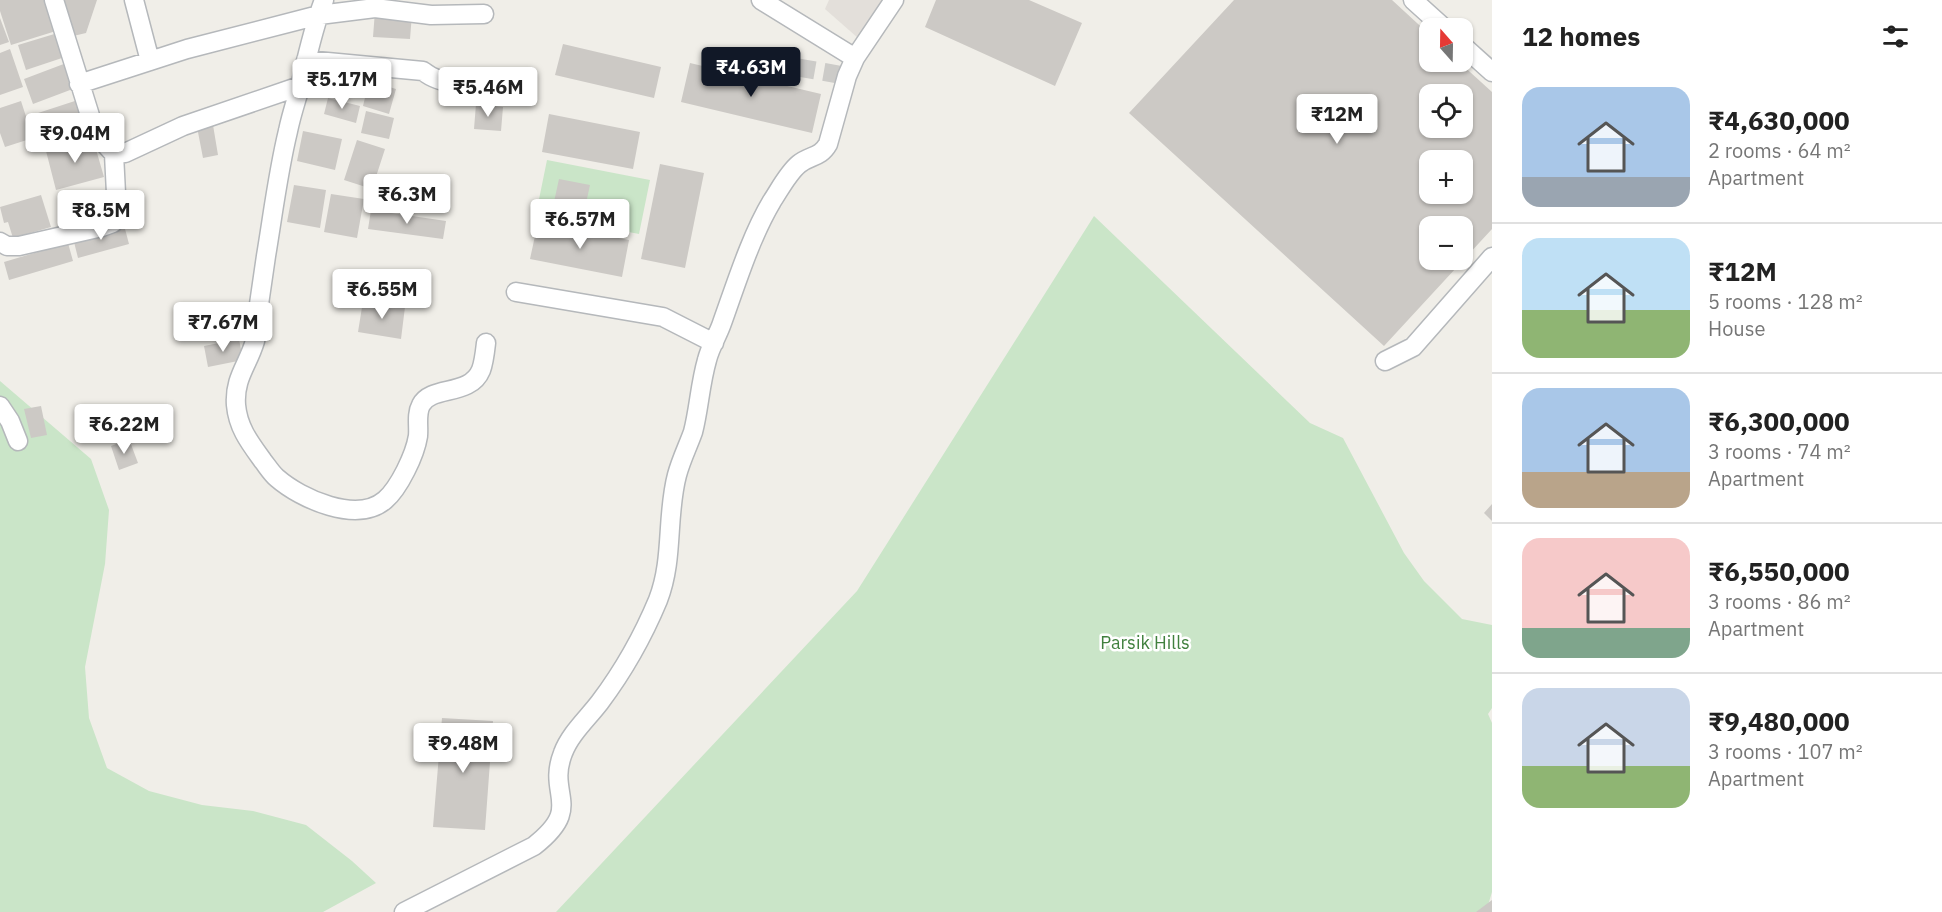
<!DOCTYPE html>
<meta charset="utf-8">
<style>
:root{--surface:#fff;--page:#f2f2f2;--text:#222;--muted:#767676;--line:#e0e0e0;--accent:#111827}
body{margin:0;font-family:"IBM Plex Sans",sans-serif;background:var(--page);color:var(--text);height:100vh;display:flex;flex-direction:column;font-size:22px;white-space:nowrap}
*{box-sizing:border-box;margin:0}
p{font-size:20px;color:var(--muted)}
.icon{flex:none;width:33px;height:33px;fill:none;stroke:currentColor;stroke-width:2;stroke-linecap:round;stroke-linejoin:round}
.map{position:relative;flex:1;overflow:hidden}
.drawer{display:flex;flex-direction:column;background:var(--surface);width:450px}
.drawer>*{flex:none}
.needle{width:39px;rotate:340deg}
.fabs{position:absolute;left:1419px;top:18px;display:grid;gap:12px}
.fabs a{display:grid;place-items:center;width:54px;height:54px;border-radius:12px;background:var(--surface);box-shadow:0 2px 4px #0004;font-size:30px}
.price{position:absolute;translate:-50% -51px;padding:0 14px;border-radius:6px;background:#fff;color:#222;font-size:20px;line-height:39px;filter:drop-shadow(0 2px 3px #0008)}
.price::after{content:'';position:absolute;left:50%;top:36px;width:18px;height:14px;margin-left:-9px;background:inherit;clip-path:polygon(0 0,100% 0,50% 100%)}
.price.on{background:var(--accent);color:#fff}
ul{padding:0;list-style:none}
li{display:flex;align-items:center;gap:18px;height:150px;padding:0 30px}
li+li{border-top:2px solid var(--line)}
li span{display:grid;place-items:center;flex:none;width:168px;height:120px;border-radius:18px;color:#555}
li>.icon{margin-inline-start:auto}
span .icon{width:72px;height:72px;fill:#fffc;stroke-width:1}
li b{font-size:26px}
h2{display:flex;justify-content:space-between;align-items:center;height:72px;padding:0 30px;font-size:26px}
main{display:flex;flex:1;min-height:0}
.map>svg:first-child{display:block}
</style>
<main>
<div class="map">
<svg width="1492" height="912" viewBox="0 0 1492 912">
<rect width="100%" height="100%" fill="#f0eee8"/>
<path fill="#e3dfda" d="M829,0H884L858,38L825,9Z"/>
<path fill="#cae5c8" d="M547,160L650,180L639,234L536,214Z
M1094,216L1310,423L1343,438L1404,553L1424,581L1462,619L1492,625V708L1488,714L1492,723V892L1486,912H556L857,591Z
M0,381L91,459L109,510L105,564L85,667L89,718L107,768L149,791L202,805L253,811L306,825L352,861L376,883L323,912H0Z"/>
<path fill="#ccc9c5" fill-rule="evenodd" d="M0,0H47L56,31L11,45L0,11Z
M60,0H97L86,33L69,37Z
M936,0H1029L1082,23L1055,86L925,27Z
M1234,0H1392L1430,35V62H1459L1492,92V229L1384,346L1129,113ZM1430,94H1462V128H1430ZM1430,160H1462V194H1430ZM1430,226H1462V260H1430Z
M375,11L412,14L410,39L373,37Z
M0,18L9,42L0,45Z
M61,32L68,56L26,70L18,45Z
M563,44L661,67L654,98L555,75Z
M10,49L23,87L0,95V53Z
M69,62L78,87L33,104L24,79Z
M690,63L821,94L812,133L681,102Z
M369,81L396,89L389,114L363,106Z
M328,98L360,106L356,123L324,114Z
M81,99L89,125L57,137L42,133L35,114Z
M21,101L33,138L5,147L0,133V108Z
M476,104L503,107L501,131L474,129Z
M366,111L394,118L389,139L361,133Z
M549,114L640,132L633,169L542,152Z
M213,125L218,155L203,158L197,127Z
M303,131L342,139L335,170L297,161Z
M93,139L104,177L56,190L46,151Z
M357,140L385,149L372,189L344,180Z
M660,164L704,173L685,268L641,259Z
M559,179L590,185L583,217L552,211Z
M294,185L326,190L320,228L287,222Z
M331,194L364,199L357,238L324,232Z
M41,195L51,227L13,238L8,222L4,223L0,207Z
M371,210L446,221L443,239L368,229Z
M538,222L629,240L622,277L530,259Z
M124,225L129,244L78,258L73,238Z
M68,243L73,261L9,280L4,262Z
M363,301L405,307L401,339L358,332Z
M239,339L243,360L208,367L204,346Z
M41,406L47,435L31,438L24,409Z
M129,439L138,463L119,470L111,446Z
M1492,504V521L1484,513Z
M442,718L493,721L485,830L433,827Z
M1492,900V912H1476Z"/>
<g fill="none" stroke-linecap="round" stroke-linejoin="round">
<path stroke="#cccbc8" stroke-width="18" stroke-dasharray="18 9" stroke-linecap="butt" d="M744,58L847,76"/>
<defs>
<path id="minor" d="M54,0L92,122L103,142L114,154L125,153L183,126L300,86
M134,0L150,61L187,49L319,15L375,8L431,15L484,14
M324,0C313,28 307,57 300,87C296,101 291,116 288,131C278,172 273,214 266,256C263,276 260,297 257,318C256,326 257,334 255,341C248,365 234,378 236,405C238,428 250,443 263,461C267,466 272,474 277,478C301,499 357,524 385,500C399,488 415,455 418,436C419,427 416,414 421,405C431,385 470,397 481,370C484,362 485,352 486,343
M761,0L855,58
M1413,0L1444,28
M1462,45L1492,72
M306,60L423,71C447,91 496,85 526,85
M79,84L150,61
M0,242L7,246H19L102,227L113,223L117,213L114,154
M516,292L663,317L714,343
M1385,361L1413,347L1492,257
M0,406L10,421L18,441
M404,912L534,846C585,806 546,796 563,753C570,734 587,719 600,702C624,670 643,636 658,600C674,559 666,516 677,475C681,460 688,446 693,432C699,409 700,384 707,360C710,347 718,335 722,323C736,284 751,236 772,201C780,189 788,173 799,164C810,155 820,158 828,144L847,76L855,58L894,0"/>
</defs>
<use href="#minor" stroke="#b5b8bb" stroke-width="21"/>
<use href="#minor" stroke="#fff" stroke-width="18"/>
</g>
<g text-anchor="middle" dominant-baseline="central" stroke-width="5" stroke-linejoin="round" paint-order="stroke">
<g font-size="18" fill="#40803e" stroke="#fff">
<text x="1145" y="642">Parsik Hills</text>
</g>
</g>
</svg>
<div class="fabs">
<a><svg class="needle" viewBox="-14 -14 28 28"><path d="M0-13l5 13h-10z" fill="#e53935"/><path d="M0 13l5-13h-10z" fill="#767676"/></svg></a>
<a><svg class="icon" aria-label="locate" viewBox="0 0 24 24"><circle cx="12" cy="12" r="6"/><path d="M12 2v4M12 18v4M2 12h4M18 12h4"/></svg></a>
<a>+</a>
<a>−</a>
</div>
<b class="price on" style="left:751px;top:98px">₹4.63M</b>
<b class="price" style="left:342px;top:110px">₹5.17M</b>
<b class="price" style="left:488px;top:118px">₹5.46M</b>
<b class="price" style="left:1337px;top:145px">₹12M</b>
<b class="price" style="left:75px;top:164px">₹9.04M</b>
<b class="price" style="left:407px;top:225px">₹6.3M</b>
<b class="price" style="left:101px;top:241px">₹8.5M</b>
<b class="price" style="left:580px;top:250px">₹6.57M</b>
<b class="price" style="left:382px;top:320px">₹6.55M</b>
<b class="price" style="left:223px;top:353px">₹7.67M</b>
<b class="price" style="left:124px;top:455px">₹6.22M</b>
<b class="price" style="left:463px;top:774px">₹9.48M</b>
</div>
<section class="drawer">
<h2>12 homes<svg class="icon" aria-label="filters" viewBox="0 0 24 24"><path d="M4 7h16M4 17h16"/><circle cx="9" cy="7" r="2"/><circle cx="15" cy="17" r="2"/></svg></h2>
<ul>
<li><span style="background:linear-gradient(#a9c7e8 75%,#9aa5b1 0)"><svg class="icon" aria-label="home" viewBox="0 0 24 24"><path d="M3 11l9-7 9 7M6 9v11h12V9"/></svg></span><div><b>₹4,630,000</b><p>2 rooms · 64 m²</p><p>Apartment</p></div></li>
<li><span style="background:linear-gradient(#bfe0f5 60%,#8fb573 0)"><svg class="icon" aria-label="home" viewBox="0 0 24 24"><path d="M3 11l9-7 9 7M6 9v11h12V9"/></svg></span><div><b>₹12M</b><p>5 rooms · 128 m²</p><p>House</p></div></li>
<li><span style="background:linear-gradient(#a9c7e8 70%,#b9a48a 0)"><svg class="icon" aria-label="home" viewBox="0 0 24 24"><path d="M3 11l9-7 9 7M6 9v11h12V9"/></svg></span><div><b>₹6,300,000</b><p>3 rooms · 74 m²</p><p>Apartment</p></div></li>
<li><span style="background:linear-gradient(#f6c9c9 75%,#7fa58c 0)"><svg class="icon" aria-label="home" viewBox="0 0 24 24"><path d="M3 11l9-7 9 7M6 9v11h12V9"/></svg></span><div><b>₹6,550,000</b><p>3 rooms · 86 m²</p><p>Apartment</p></div></li>
<li><span style="background:linear-gradient(#c9d6e8 65%,#8fb573 0)"><svg class="icon" aria-label="home" viewBox="0 0 24 24"><path d="M3 11l9-7 9 7M6 9v11h12V9"/></svg></span><div><b>₹9,480,000</b><p>3 rooms · 107 m²</p><p>Apartment</p></div></li>
</ul>
</section>
</main>
